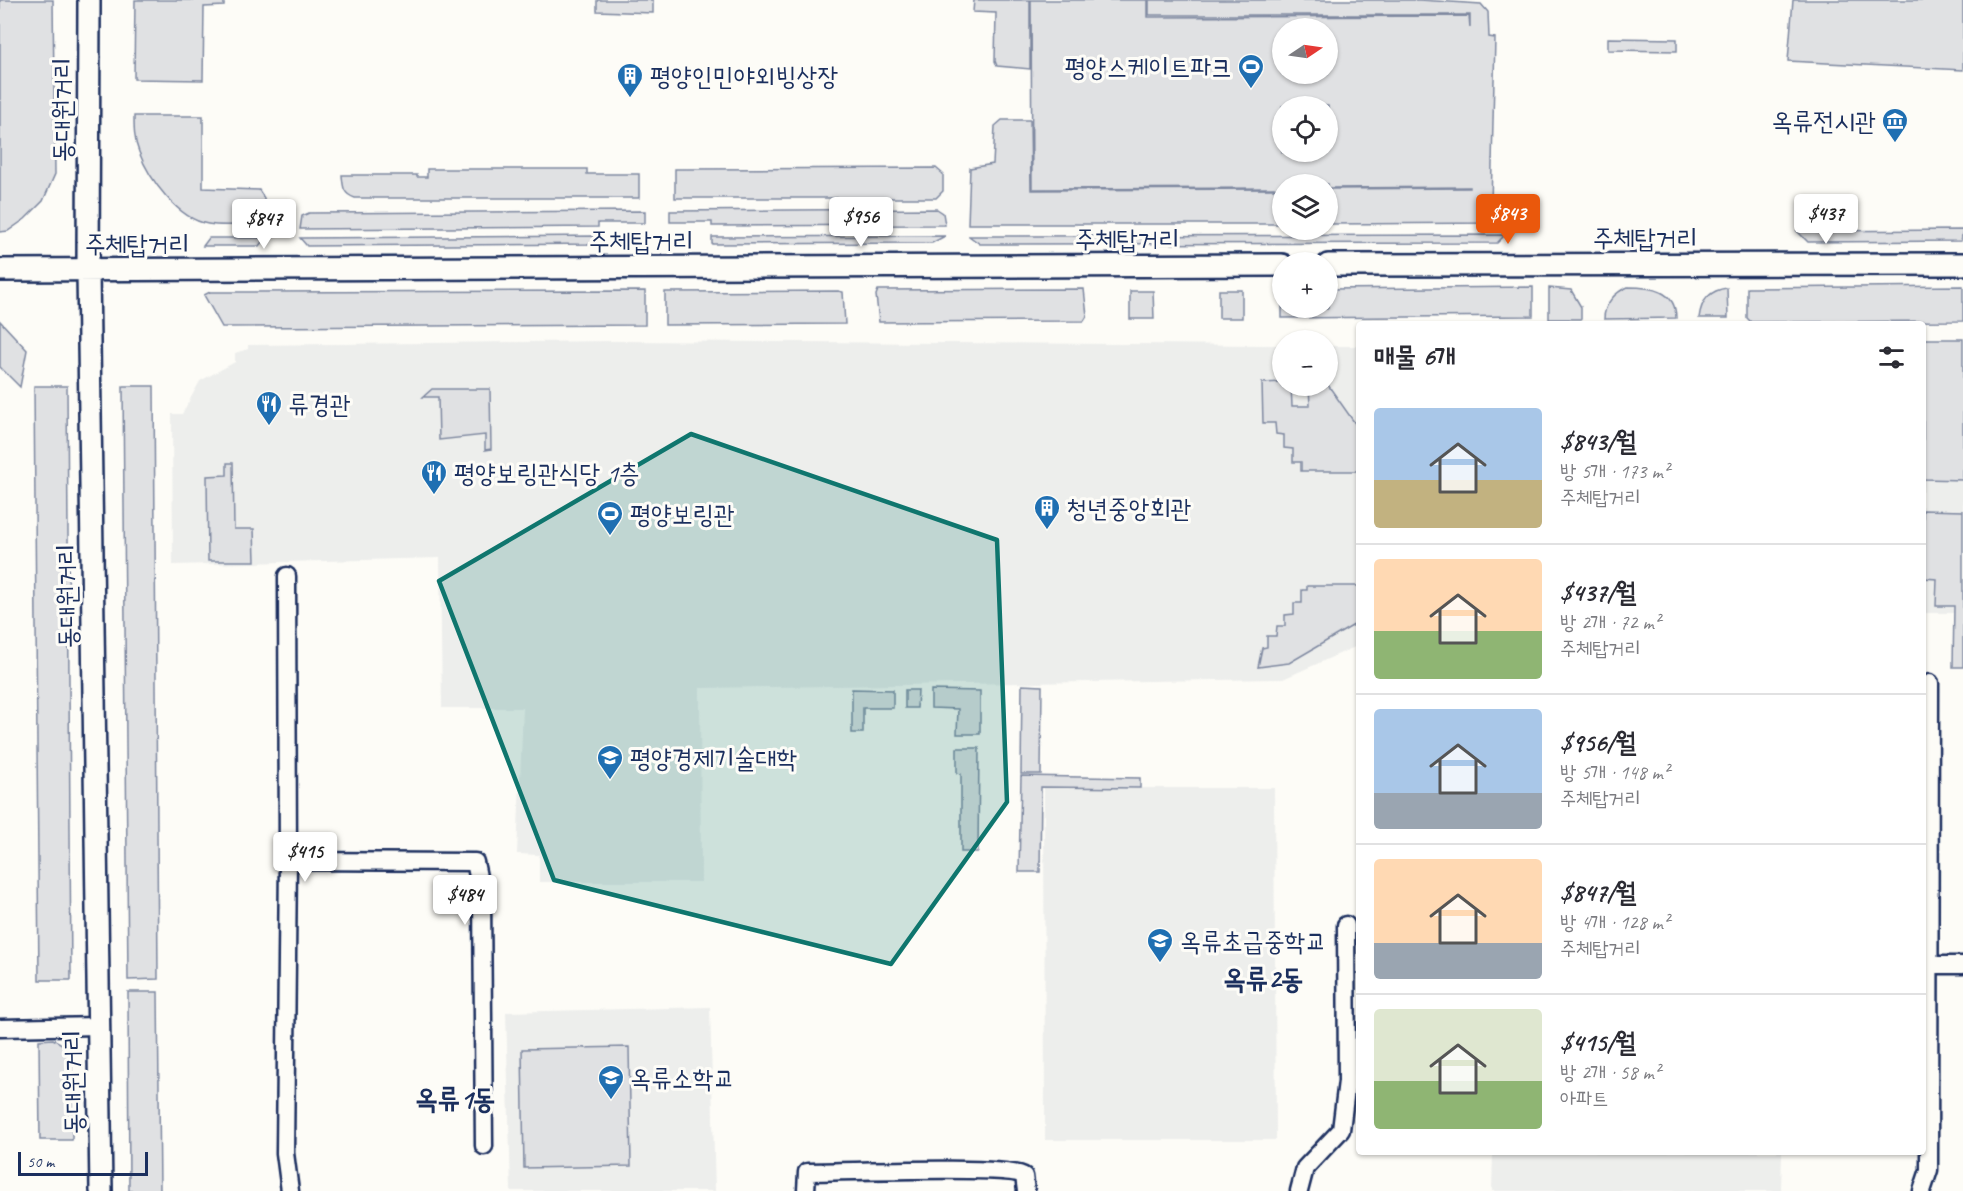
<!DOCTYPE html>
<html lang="ko">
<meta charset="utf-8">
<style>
:root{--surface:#fff;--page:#f2f2f3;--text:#2b2b33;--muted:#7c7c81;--line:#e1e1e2;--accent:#ea580c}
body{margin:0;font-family:Caveat,"Poor Story",sans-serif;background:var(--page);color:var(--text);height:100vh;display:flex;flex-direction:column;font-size:22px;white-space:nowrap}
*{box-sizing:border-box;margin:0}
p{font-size:20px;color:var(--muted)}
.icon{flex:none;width:33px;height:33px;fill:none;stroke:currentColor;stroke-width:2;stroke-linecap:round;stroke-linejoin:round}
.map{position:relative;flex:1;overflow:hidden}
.panel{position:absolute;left:1356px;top:321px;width:570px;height:834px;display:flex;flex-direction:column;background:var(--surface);border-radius:6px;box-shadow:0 2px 4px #0004}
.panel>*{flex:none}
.needle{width:39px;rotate:77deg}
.tools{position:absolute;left:1272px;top:18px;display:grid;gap:12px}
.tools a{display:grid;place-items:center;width:66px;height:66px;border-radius:50%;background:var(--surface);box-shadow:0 2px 4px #0004;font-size:30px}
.scale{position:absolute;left:18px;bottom:15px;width:130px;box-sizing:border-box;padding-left:6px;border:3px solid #1b2f5e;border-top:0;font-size:16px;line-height:21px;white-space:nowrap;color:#1b2f5e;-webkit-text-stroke:4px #fdfcf7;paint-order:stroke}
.price{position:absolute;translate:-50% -51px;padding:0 14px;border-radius:6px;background:#fff;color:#222;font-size:20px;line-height:39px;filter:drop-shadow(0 2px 3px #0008)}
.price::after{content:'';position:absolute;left:50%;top:36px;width:18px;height:14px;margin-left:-9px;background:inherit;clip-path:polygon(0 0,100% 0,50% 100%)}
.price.current{background:var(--accent);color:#fff}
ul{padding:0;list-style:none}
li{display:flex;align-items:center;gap:18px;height:150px;padding:0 18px}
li+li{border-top:2px solid var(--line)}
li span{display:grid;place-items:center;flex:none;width:168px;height:120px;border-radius:6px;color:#555}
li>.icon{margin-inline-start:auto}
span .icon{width:72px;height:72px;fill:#fffc;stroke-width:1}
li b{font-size:26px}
h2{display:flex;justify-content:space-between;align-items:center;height:72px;padding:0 18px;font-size:26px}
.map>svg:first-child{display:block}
</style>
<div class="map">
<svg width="1963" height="1191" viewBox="0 0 1963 1191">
<rect width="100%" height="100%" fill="#fdfcf7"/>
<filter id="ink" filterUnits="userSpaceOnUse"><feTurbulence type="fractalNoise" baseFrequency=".0167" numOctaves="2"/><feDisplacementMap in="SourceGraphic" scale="12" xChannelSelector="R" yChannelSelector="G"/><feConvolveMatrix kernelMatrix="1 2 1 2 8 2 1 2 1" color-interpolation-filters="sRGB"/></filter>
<g filter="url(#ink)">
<path fill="#edeeec" d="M615,341L1282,345V386H1328V346H1359V645L1283,679L700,688L701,882H539V855L517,854L523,708H442L440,558L173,565L172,414H182L200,381L235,362V353L248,349V345Z
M1923,349H1963V613H1923Z
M1044,788H1274L1276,1140H1045Z
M710,1007L715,1191H511L506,1012Z
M1493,1152H1782L1781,1191H1492Z"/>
<path fill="#e0e1e3" stroke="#7e88a0" stroke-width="1.5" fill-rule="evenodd" d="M0,0H53L55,174L43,201L25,219L8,231L0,232Z
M135,0H224V6L204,7L203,80L134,79Z
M597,0H653V13L597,11Z
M974,0H1030V69L997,66L995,61L996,13L973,12Z
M1031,0H1148V17L1469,16L1470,28V15H1149V0H1420L1481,4L1488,12L1489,37L1495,38L1491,205L1500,212V223L1328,224V189L1470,188V187L1328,188V184H1282V188L1032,189ZM1282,28H1328V74H1282ZM1282,106H1328V152H1282Z
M1793,0H1963V70L1788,61Z
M1608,38L1677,39V51L1608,50Z
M134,116H203V188L259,190L264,198V224C246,224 225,227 208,224C178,219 149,179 139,152C134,140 134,128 134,116Z
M1002,120H1030L1031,190L1282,189V224H968L970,168L993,164L995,126Z
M936,168L943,174V191L936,198H675V169Z
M427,169H587V174H639V198H355C343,194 343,187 342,175H417V177H427Z
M937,209L943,213L945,225L712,226V222H670V211Z
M645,211V223H598V227L300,229L302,216L309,213Z
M1963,230L1961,241L1808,242L1797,231Z
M1505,235L1497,243L980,244L969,236Z
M598,236V244L307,246L300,238Z
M945,236L932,243L712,244V237Z
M209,238H265L259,246H203Z
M1963,286V321L1751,322L1747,318V288Z
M1533,287V316L1282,318V289V308H1328V289Z
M1628,287C1651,287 1676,290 1676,318L1604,319C1604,304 1615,292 1628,287Z
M1549,288L1571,290L1581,307V319H1549Z
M1727,288L1728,318H1699C1701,301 1710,290 1727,288Z
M1084,289L1087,316L1084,321L879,322L876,295L878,290Z
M1219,290H1242V318H1219Z
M645,291V325L222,327L204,295L210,292Z
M838,291L843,292L845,324L665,325V292Z
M1130,291H1153L1154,319H1130Z
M0,321L27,350L20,387L0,367Z
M1923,339H1963V480L1923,479Z
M1282,382V386H1291L1292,406H1310L1309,386L1328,385L1359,429V471H1301V462H1293V449L1284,448V435L1276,434L1275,423H1263L1262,383Z
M34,386H67L71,980H39Z
M123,386H154L158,979L128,980Z
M432,389H490L491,449L485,450V435L439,440L438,397H423Z
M227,463H233L234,529H254L255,561H208L207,476L227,475Z
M1923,510L1963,511V667H1953L1954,606H1936L1937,579L1923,578Z
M1307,586H1359V622L1289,663L1258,667L1262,648L1267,647V636H1276L1277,626H1285V615L1294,614V603H1302V590H1307Z
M1022,685L1042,686L1041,774H1021Z
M852,689L893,690V708H863V733H852Z
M905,690H918L917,708H905Z
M931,690L980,691V734H957L958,709L931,708Z
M957,748H979L978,852H961V774L957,773Z
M1021,776L1140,778V788L1041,787L1040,872H1019Z
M128,992H158L160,1191H129Z
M53,1039L69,1048L72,1056V1140H40L39,1040Z
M629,1047L631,1166L524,1168L522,1049Z"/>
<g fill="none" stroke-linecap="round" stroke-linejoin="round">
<defs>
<path id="minor" d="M287,576L288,861L285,1153L290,1191
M288,861L475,862L482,896L484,1146
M1927,965H1963
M0,1028L99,1026
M806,1191L807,1172C837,1172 1011,1165 1024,1176L1026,1191
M1299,1191L1305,1168L1341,1130L1347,1081L1346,925
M1922,1191L1929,1170L1930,683"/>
<path id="major" d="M89,0L88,271L101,1191
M1328,265L1963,264
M0,270L1282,265"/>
</defs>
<use href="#minor" stroke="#1b2f5e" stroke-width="21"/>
<use href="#major" stroke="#1b2f5e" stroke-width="26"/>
<use href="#minor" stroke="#fdfcf7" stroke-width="16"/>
<use href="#major" stroke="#fdfcf7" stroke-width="21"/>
</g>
</g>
<path fill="#0f766e" fill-opacity="0.2" stroke="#0f766e" stroke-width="4.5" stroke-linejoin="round" d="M691,434L997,540L1007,802L891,964L554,880L439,581Z"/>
<defs>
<symbol id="stadium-pin" viewBox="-11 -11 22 30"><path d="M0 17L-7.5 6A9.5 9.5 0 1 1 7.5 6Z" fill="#1f6fb2" stroke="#fdfcf7"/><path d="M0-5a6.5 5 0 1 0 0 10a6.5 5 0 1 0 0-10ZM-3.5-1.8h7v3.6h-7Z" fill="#fff"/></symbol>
<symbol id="building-pin" viewBox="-11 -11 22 30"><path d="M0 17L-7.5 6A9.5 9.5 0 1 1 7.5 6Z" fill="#1f6fb2" stroke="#fdfcf7"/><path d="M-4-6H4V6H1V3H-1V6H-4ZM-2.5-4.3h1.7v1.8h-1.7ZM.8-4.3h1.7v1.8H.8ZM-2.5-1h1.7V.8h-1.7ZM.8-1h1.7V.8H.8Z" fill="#fff"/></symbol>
<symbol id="museum-pin" viewBox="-11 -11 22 30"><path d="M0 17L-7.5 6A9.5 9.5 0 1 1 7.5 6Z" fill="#1f6fb2" stroke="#fdfcf7"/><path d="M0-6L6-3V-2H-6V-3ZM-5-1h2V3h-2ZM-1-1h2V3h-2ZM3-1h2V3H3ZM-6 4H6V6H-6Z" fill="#fff"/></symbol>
<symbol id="restaurant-pin" viewBox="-11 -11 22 30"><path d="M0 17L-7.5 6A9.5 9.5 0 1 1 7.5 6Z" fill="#1f6fb2" stroke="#fdfcf7"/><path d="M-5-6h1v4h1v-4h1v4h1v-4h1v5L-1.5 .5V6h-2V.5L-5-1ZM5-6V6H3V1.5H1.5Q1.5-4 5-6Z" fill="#fff"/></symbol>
<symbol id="university-pin" viewBox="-11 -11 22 30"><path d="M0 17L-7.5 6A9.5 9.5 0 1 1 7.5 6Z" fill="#1f6fb2" stroke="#fdfcf7"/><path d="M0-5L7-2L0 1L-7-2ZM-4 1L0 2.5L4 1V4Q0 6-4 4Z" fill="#fff"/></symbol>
<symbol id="school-pin" viewBox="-11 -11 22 30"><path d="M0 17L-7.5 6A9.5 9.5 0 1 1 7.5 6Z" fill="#1f6fb2" stroke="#fdfcf7"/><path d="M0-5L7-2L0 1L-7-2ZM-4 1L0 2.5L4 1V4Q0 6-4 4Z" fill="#fff"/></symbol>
</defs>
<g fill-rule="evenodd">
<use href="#stadium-pin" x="1236" y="52" width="30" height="40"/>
<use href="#building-pin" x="615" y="61" width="30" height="40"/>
<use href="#museum-pin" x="1880" y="106" width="30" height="40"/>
<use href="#restaurant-pin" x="254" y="389" width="30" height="40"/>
<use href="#restaurant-pin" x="419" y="458" width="30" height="40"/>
<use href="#building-pin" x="1032" y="493" width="30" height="40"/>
<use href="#stadium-pin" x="595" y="499" width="30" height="40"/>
<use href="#university-pin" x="595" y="743" width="30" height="40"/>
<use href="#school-pin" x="1145" y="926" width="30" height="40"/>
<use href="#school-pin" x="596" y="1063" width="30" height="40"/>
</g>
<g text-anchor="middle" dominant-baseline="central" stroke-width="6" stroke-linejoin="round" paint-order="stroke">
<g font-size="26" fill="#1b2f5e" stroke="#fdfcf7" text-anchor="start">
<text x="1232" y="67" text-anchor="end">평양스케이트파크</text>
<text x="650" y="76">평양인민야외빙상장</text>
<text x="1876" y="121" text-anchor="end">옥류전시관</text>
<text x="288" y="404">류경관</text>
<text x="454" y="473">평양보링관식당 1층</text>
<text x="1066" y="508">청년중앙회관</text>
<text x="630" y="514">평양보링관</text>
<text x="630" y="758">평양경제기술대학</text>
<text x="1180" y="941">옥류초급중학교</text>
<text x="630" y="1078">옥류소학교</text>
</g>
<g font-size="26" fill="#1b2f5e" stroke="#fdfcf7">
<text transform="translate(62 110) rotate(-90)">동대원거리</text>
<text x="1645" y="238">주체탑거리</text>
<text x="1127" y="239">주체탑거리</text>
<text x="641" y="241">주체탑거리</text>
<text x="137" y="244">주체탑거리</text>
<text transform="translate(67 596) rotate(-91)">동대원거리</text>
<text transform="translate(73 1082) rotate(-91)">동대원거리</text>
</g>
<g font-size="28" font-weight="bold" fill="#1b2f5e" stroke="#fdfcf7">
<text x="1263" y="978">옥류2동</text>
<text x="455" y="1098">옥류1동</text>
</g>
</g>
</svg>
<div class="tools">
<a><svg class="needle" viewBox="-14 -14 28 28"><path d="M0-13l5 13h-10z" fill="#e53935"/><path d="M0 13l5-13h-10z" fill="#7c7c81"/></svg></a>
<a><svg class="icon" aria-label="locate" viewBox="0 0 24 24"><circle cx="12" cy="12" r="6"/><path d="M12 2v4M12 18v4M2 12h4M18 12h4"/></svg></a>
<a><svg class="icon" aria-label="layers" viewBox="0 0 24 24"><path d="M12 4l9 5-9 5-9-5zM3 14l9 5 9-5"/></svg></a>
<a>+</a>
<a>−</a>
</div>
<div class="scale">50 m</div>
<b class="price current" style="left:1508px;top:245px">$843</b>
<b class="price" style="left:1826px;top:245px">$437</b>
<b class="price" style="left:861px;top:248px">$956</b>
<b class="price" style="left:264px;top:250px">$847</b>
<b class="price" style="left:305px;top:883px">$415</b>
<b class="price" style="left:465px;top:926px">$484</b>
<section class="panel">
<h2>매물 6개<svg class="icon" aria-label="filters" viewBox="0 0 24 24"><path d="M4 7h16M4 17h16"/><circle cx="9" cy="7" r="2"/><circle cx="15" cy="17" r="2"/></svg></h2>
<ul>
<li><span style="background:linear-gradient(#a9c7e8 60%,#c2b280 0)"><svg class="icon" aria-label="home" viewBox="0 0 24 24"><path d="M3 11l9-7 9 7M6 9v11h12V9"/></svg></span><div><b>$843/월</b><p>방 5개 · 173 m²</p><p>주체탑거리</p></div></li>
<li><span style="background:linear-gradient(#ffd9b3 60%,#8fb573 0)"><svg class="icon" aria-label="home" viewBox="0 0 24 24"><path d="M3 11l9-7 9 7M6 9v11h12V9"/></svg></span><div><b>$437/월</b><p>방 2개 · 72 m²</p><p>주체탑거리</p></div></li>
<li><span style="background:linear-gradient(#a9c7e8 70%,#9aa5b1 0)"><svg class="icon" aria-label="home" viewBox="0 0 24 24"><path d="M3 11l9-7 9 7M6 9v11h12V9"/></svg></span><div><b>$956/월</b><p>방 5개 · 148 m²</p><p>주체탑거리</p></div></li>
<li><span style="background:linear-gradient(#ffd9b3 70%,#9aa5b1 0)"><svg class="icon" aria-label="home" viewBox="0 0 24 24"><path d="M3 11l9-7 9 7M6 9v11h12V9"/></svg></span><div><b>$847/월</b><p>방 4개 · 128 m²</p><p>주체탑거리</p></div></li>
<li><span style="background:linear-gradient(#dfe7d0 60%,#8fb573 0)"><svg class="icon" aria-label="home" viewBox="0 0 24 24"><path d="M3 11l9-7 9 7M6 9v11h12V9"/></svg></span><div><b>$415/월</b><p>방 2개 · 58 m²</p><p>아파트</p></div></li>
</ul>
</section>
</div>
